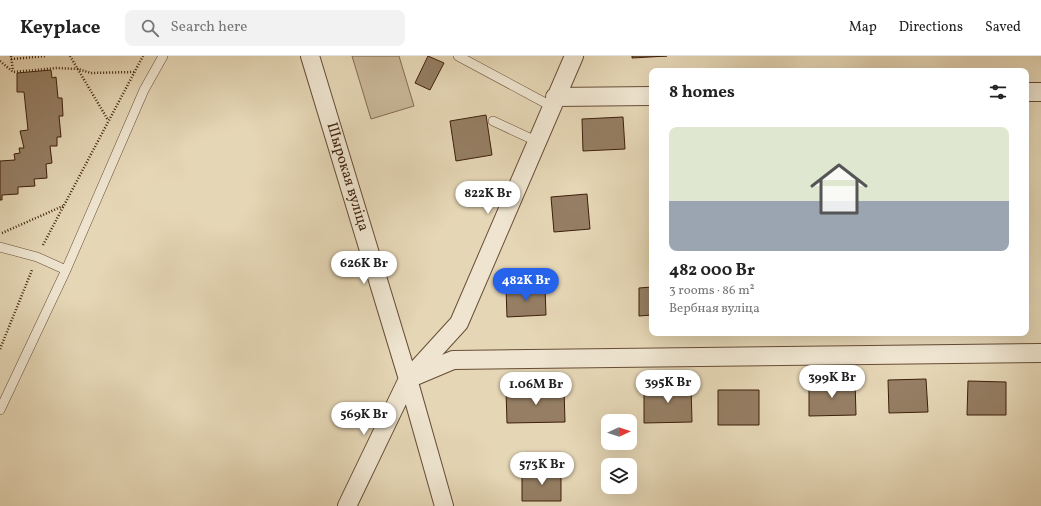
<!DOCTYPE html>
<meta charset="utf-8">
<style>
:root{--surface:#fff;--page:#f2f2f2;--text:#222;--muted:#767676;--line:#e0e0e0;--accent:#2563eb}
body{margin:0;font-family:Vollkorn,serif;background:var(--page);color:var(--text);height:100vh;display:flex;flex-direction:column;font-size:15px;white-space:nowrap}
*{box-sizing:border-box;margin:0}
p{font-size:13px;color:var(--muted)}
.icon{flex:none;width:22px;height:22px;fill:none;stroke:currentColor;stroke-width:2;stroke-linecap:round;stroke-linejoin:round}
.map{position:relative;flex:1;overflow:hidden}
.sheet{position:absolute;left:649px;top:12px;width:380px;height:268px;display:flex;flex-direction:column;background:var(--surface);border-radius:8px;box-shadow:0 4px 16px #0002}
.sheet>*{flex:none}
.needle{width:26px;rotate:86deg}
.fabs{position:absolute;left:601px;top:358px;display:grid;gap:8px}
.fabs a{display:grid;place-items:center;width:36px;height:36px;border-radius:8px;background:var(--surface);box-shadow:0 4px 16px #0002;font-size:20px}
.price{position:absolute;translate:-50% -34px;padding:0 9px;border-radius:14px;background:#fff;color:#222;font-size:13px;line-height:26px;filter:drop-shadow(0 1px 2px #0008)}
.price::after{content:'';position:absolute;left:50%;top:24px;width:12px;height:9px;margin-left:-6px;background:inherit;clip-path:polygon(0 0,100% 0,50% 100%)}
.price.active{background:var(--accent);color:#fff}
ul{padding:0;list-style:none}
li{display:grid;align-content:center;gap:8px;height:212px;padding:0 20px}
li+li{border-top:1px solid var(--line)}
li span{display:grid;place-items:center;height:124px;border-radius:8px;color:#555}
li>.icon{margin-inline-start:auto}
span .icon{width:72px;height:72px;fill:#fffc;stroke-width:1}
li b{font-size:17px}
h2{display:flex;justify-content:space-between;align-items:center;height:48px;padding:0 20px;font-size:17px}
header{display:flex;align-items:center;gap:24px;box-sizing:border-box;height:56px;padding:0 20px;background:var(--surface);border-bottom:1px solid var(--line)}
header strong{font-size:19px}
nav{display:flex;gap:22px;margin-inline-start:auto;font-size:14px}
.search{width:280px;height:36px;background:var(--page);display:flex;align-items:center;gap:10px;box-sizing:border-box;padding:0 14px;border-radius:8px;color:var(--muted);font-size:15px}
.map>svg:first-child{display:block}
</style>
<header>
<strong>Keyplace</strong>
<div class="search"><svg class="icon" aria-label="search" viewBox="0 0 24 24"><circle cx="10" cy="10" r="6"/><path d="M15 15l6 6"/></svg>Search here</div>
<nav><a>Map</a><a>Directions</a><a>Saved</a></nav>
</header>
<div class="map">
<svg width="1041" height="450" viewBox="0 0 1041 450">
<rect width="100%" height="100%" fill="#e5d6b5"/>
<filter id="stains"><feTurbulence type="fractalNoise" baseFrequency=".005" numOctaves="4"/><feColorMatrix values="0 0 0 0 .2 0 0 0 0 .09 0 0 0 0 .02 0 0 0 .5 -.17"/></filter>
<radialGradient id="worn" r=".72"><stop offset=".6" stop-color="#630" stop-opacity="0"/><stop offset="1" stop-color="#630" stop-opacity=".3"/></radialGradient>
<path fill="#c9b798" stroke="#846b52" d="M352,0H399L414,50L371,63Z"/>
<path fill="#957e63" stroke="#3e1f0b" d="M428,0L444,7L430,34L415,27Z
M632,0H667L632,2Z
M51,14L52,22L56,21L58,42H62L63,60H59L61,81H57V90H50L52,107L46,108L47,122L34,123L35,130L18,131V138L2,139V144H0V105L15,104L14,98L20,97L19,92H24L20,75L28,74L24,36H17V17Z
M486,59L492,99L456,105L450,65Z
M623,61L625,93L583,95L582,63Z
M587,138L590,173L554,176L551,141Z
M545,231L546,259L507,261L506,233Z
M652,231V259L639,260V232Z
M926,323L928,356L889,357L888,324Z
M855,325L856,359L809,360V326Z
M968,325L1006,326V359H967Z
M644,330H691L692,366L644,367Z
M564,334L565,366L507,367L506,335Z
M718,334H759V369H718Z
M522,415H561V445H522Z"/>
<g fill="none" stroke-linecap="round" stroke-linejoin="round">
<defs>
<path id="service" d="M458,0L551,50
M493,65L536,85
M0,191L37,201L66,214
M0,354L66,214L144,34L163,0"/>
<path id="minor" d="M310,0L408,323L444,450
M1026,36H1041
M555,41L652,40
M408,323L453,304L1041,297
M347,450L408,323L459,267L574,0"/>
</defs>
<use href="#service" stroke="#684d36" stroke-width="10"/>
<use href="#minor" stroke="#684d36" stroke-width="20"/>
<path stroke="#3e1f0b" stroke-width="2.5" stroke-dasharray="1 2" stroke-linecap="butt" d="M11,0L13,15
M70,0L108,64
M11,3L46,0
M0,5L13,16L57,12L78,13L91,17L134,16
M2,177L63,150
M43,189L143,0
M0,293L32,214"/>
<use href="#service" stroke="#eee4cf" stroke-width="9"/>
<use href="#minor" stroke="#eee4cf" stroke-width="18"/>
</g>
<g text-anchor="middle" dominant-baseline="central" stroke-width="3" stroke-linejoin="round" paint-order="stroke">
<g font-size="15" fill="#3e1f0b" stroke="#eee4cf">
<text transform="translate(347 121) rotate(73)">Шырокая вуліца</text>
</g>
</g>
<rect width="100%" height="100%" filter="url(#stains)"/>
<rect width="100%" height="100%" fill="url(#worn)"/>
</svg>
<div class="fabs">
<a><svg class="needle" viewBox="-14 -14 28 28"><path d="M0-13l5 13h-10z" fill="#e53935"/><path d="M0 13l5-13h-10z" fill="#767676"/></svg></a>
<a><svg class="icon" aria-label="layers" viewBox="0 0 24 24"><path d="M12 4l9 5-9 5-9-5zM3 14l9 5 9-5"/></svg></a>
</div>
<b class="price" style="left:488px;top:159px">822K Br</b>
<b class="price" style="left:364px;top:229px">626K Br</b>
<b class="price active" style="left:526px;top:246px">482K Br</b>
<b class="price" style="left:832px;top:343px">399K Br</b>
<b class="price" style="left:668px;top:348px">395K Br</b>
<b class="price" style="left:536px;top:350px">1.06M Br</b>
<b class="price" style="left:364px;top:380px">569K Br</b>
<b class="price" style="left:542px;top:430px">573K Br</b>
<section class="sheet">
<h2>8 homes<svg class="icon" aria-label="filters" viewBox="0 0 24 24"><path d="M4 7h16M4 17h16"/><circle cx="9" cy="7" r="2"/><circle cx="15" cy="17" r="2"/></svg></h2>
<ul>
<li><span style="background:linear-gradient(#dfe7d0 60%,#9aa5b1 0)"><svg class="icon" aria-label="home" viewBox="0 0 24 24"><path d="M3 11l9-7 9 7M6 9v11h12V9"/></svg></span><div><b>482 000 Br</b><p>3 rooms · 86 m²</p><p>Вербная вуліца</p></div></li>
</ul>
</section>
</div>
